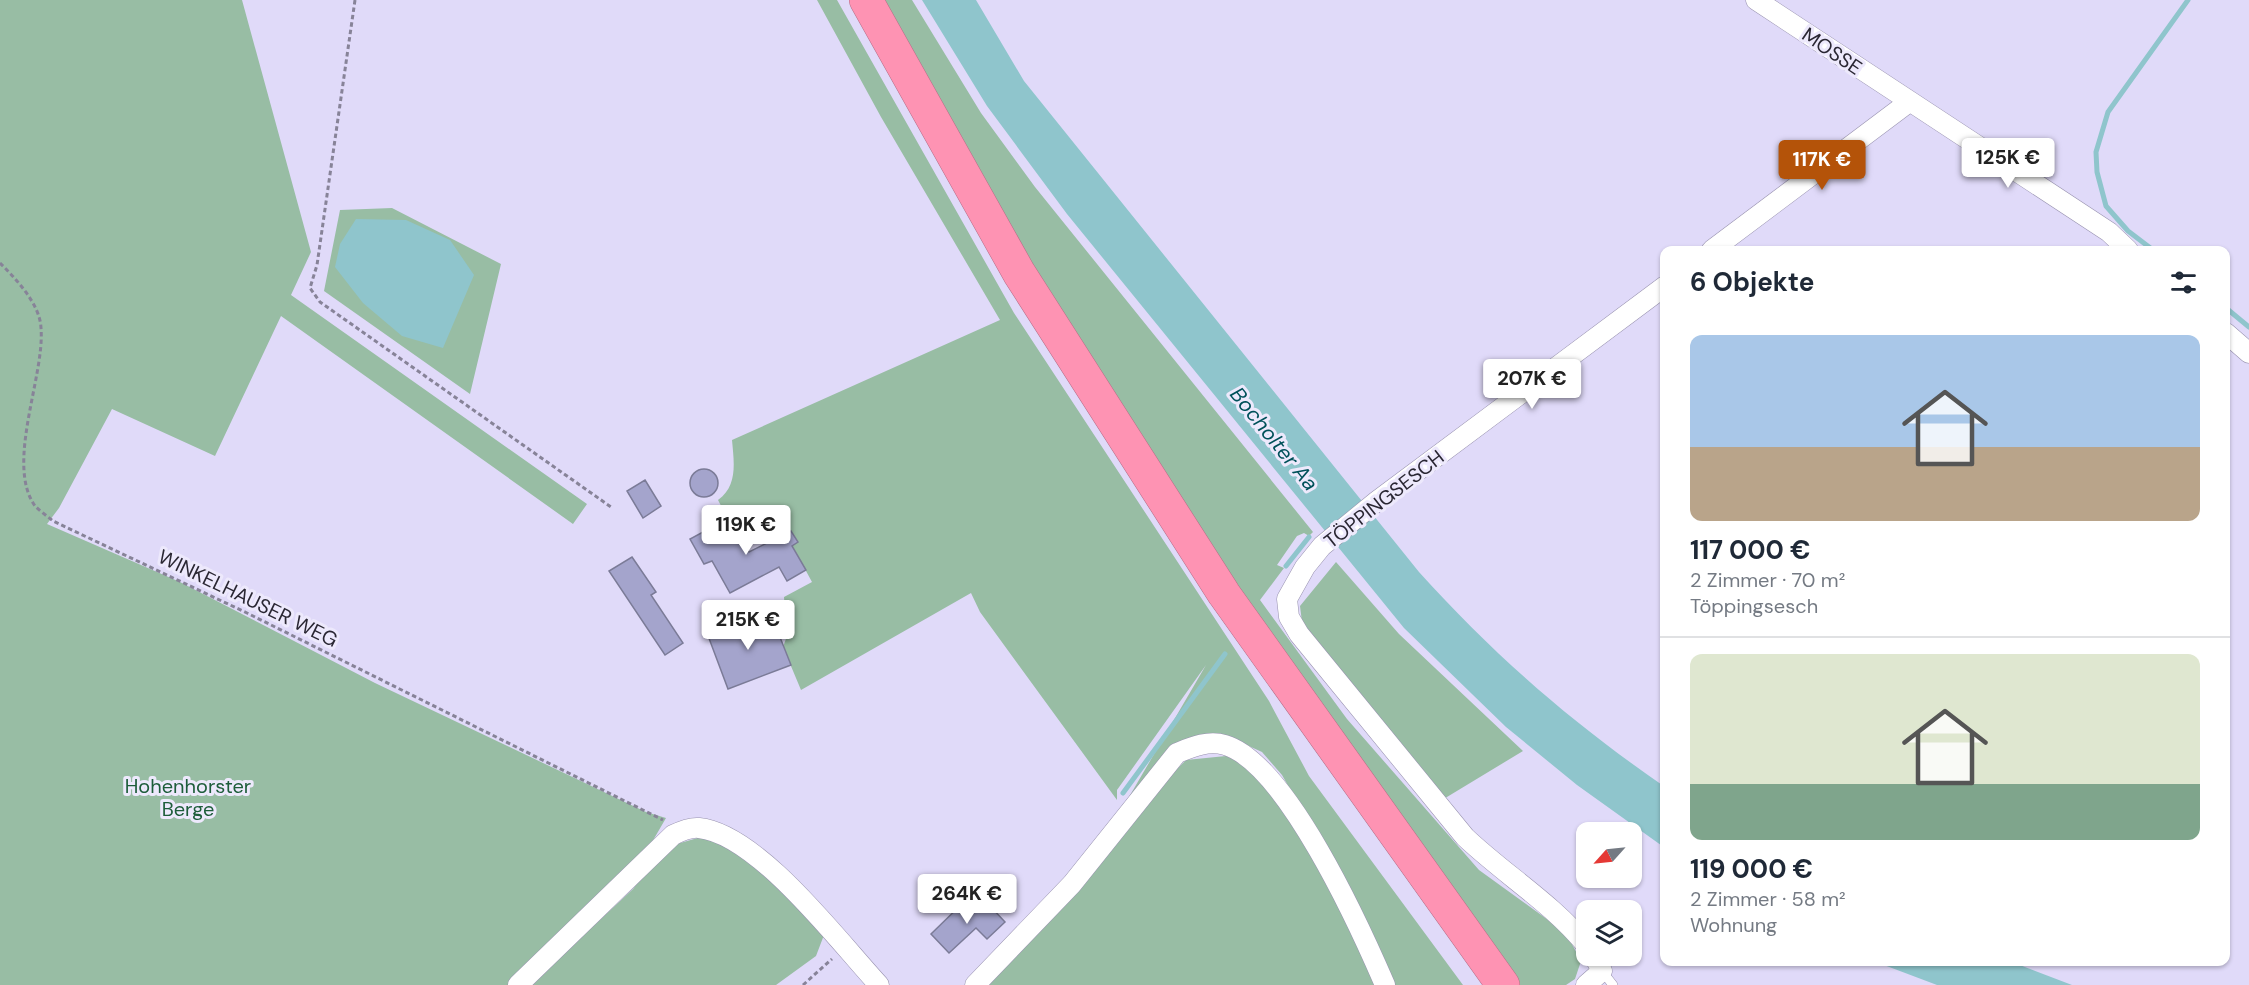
<!DOCTYPE html>
<html lang="de">
<meta charset="utf-8">
<style>
:root{--surface:#fff;--page:#f6f6f7;--text:#1f2937;--muted:#747a83;--line:#e0e1e3;--accent:#b45309}
body{margin:0;font-family:"DM Sans",sans-serif;background:var(--page);color:var(--text);height:100vh;display:flex;flex-direction:column;font-size:22px;white-space:nowrap}
*{box-sizing:border-box;margin:0}
p{font-size:20px;color:var(--muted)}
.icon{flex:none;width:33px;height:33px;fill:none;stroke:currentColor;stroke-width:2;stroke-linecap:round;stroke-linejoin:round}
.map{position:relative;flex:1;overflow:hidden}
.details{position:absolute;left:1660px;top:246px;width:570px;height:720px;display:flex;flex-direction:column;background:var(--surface);border-radius:12px;box-shadow:0 2px 4px #0004}
.details>*{flex:none}
.needle{width:39px;rotate:243deg}
.buttons{position:absolute;left:1576px;top:822px;display:grid;gap:12px}
.buttons a{display:grid;place-items:center;width:66px;height:66px;border-radius:12px;background:var(--surface);box-shadow:0 2px 4px #0004;font-size:30px}
.price{position:absolute;translate:-50% -51px;padding:0 14px;border-radius:6px;background:#fff;color:#222;font-size:20px;line-height:39px;filter:drop-shadow(0 2px 3px #0008)}
.price::after{content:'';position:absolute;left:50%;top:36px;width:18px;height:14px;margin-left:-9px;background:inherit;clip-path:polygon(0 0,100% 0,50% 100%)}
.price.on{background:var(--accent);color:#fff}
ul{padding:0;list-style:none}
li{display:grid;align-content:center;gap:12px;height:318px;padding:0 30px}
li+li{border-top:2px solid var(--line)}
li span{display:grid;place-items:center;height:186px;border-radius:12px;color:#555}
li>.icon{margin-inline-start:auto}
span .icon{width:108px;height:108px;fill:#fffc;stroke-width:1}
li b{font-size:26px}
h2{display:flex;justify-content:space-between;align-items:center;height:72px;padding:0 30px;font-size:26px}
.map>svg:first-child{display:block}
</style>
<div class="map">
<svg width="2249" height="985" viewBox="0 0 2249 985">
<rect width="100%" height="100%" fill="#e0daf9"/>
<path fill="#98bda4" d="M0,0H242L311,252L291,295L587,504L573,524L281,316L215,456L112,409L59,508L47,524L180,582L375,683L646,812L666,818L648,849L511,985H0Z
M817,0H837L1014,313L1269,701L1309,776L1463,985H1392L1334,866L1282,775L1262,752L1229,737L1172,747L1129,797L1206,665L1117,790V800L980,612L971,593L801,690L783,647L787,636L784,597L812,582L781,525L742,546L718,500C738,486 734,462 732,440L1000,320L881,117Z
M877,0H912L981,113L1035,187L1313,532L1309,536L1304,533L1297,536L1277,565L1284,568L1260,600L1347,719L1479,870L1566,933L1581,961L1575,979L1566,985H1520L1330,729L1080,351Z
M392,208L501,264L470,394L324,291L340,210Z
M1336,562L1399,634L1523,751L1442,800L1302,622L1300,606Z
M1226,756L1248,766L1290,820L1327,883L1377,985H986L1063,907L1129,829L1161,785L1186,760Z
M701,837L744,854L762,867L824,935L816,956L776,985H530L633,889L663,848Z"/>
<path fill="#8fc5cc" d="M922,0H976L1024,81L1419,572C1496,657 1571,722 1665,787V848L1577,785L1506,727L1404,628L1067,214L987,106Z
M356,219L406,220L450,240L474,275L443,348L402,336L363,303L335,267L340,244Z
M1876,962H2012L2072,985H1937Z"/>
<g fill="none" stroke-linecap="round" stroke-linejoin="round">
<path stroke="#8fc5cc" stroke-width="5" d="M2153,250L2128,231L2106,206L2097,172L2096,152L2108,112L2188,0
M2226,308L2249,327
M1286,566L1309,537
M1123,793L1225,654"/>
</g>
<path fill="#a4a4cc" stroke="#7b7b97" stroke-width="1.5" d="M690 483a14 14 0 1 1 28 0a14 14 0 1 1-28 0Z
M645,480L661,506L643,518L627,491Z
M727,519L742,546L745,544L749,552L791,531L798,542L792,546L806,570L787,581L779,567L730,593L712,561L704,564L690,539Z
M632,557L656,592L651,595L683,643L665,655L609,571Z
M772,617L791,665L728,689L707,633L738,622L740,629Z
M967,899L986,912L991,907L1005,922L987,939L976,928L949,953L931,934Z"/>
<g fill="none" stroke-linecap="round" stroke-linejoin="round">
<defs>
<path id="lane" d="M1602,971L1613,985"/>
<path id="street" d="M1756,0L2109,232L2128,250
M1712,250L1909,102
M2226,333L2249,353
M1587,946C1552,903 1505,875 1465,837L1299,634L1289,617L1287,599L1305,567L1322,546L1377,501L1665,286
M518,985L673,835C681,831 690,827 699,828C758,834 839,942 879,985
M975,985L1072,884L1177,753C1192,747 1208,740 1225,745C1286,763 1360,927 1385,985
M1586,985L1602,971L1594,956"/>
<path id="highway" d="M866,0L1019,273L1224,594L1503,985"/>
</defs>
<use href="#lane" stroke="#9892af" stroke-width="10"/>
<use href="#street" stroke="#9892af" stroke-width="21"/>
<use href="#highway" stroke="#b46d86" stroke-width="34"/>
<path stroke="#878398" stroke-width="3" stroke-dasharray="4.5 3" stroke-linecap="butt" d="M355,0L317,265L310,288L320,302L611,507
M0,263C16,279 40,304 41,328C45,376 5,464 35,506C40,511 47,516 53,521L247,613L663,820
M803,985L832,959"/>
<use href="#lane" stroke="#fff" stroke-width="9"/>
<use href="#street" stroke="#fff" stroke-width="20"/>
<use href="#highway" stroke="#fe93b3" stroke-width="33"/>
</g>
<g text-anchor="middle" dominant-baseline="central" stroke-width="6" stroke-linejoin="round" paint-order="stroke">
<g font-size="20" fill="#2a2733" stroke="#ede9fc">
<text transform="translate(1832 51) rotate(34)">MOSSE</text>
<text transform="translate(1384 499) rotate(-38)">TÖPPINGSESCH</text>
<text transform="translate(248 598) rotate(26)">WINKELHAUSER WEG</text>
</g>
<g font-size="20" fill="#1d5d3a" stroke="#ede9fc">
<text x="188" y="786">Hohenhorster<tspan x="188" dy="23">Berge</tspan></text>
</g>
<g font-size="21" font-style="italic" fill="#00515a" stroke="#ede9fc">
<text transform="translate(1274 439) rotate(51)">Bocholter Aa</text>
</g>
</g>
</svg>
<div class="buttons">
<a><svg class="needle" viewBox="-14 -14 28 28"><path d="M0-13l5 13h-10z" fill="#e53935"/><path d="M0 13l5-13h-10z" fill="#747a83"/></svg></a>
<a><svg class="icon" aria-label="layers" viewBox="0 0 24 24"><path d="M12 4l9 5-9 5-9-5zM3 14l9 5 9-5"/></svg></a>
</div>
<b class="price" style="left:2008px;top:189px">125K €</b>
<b class="price on" style="left:1822px;top:191px">117K €</b>
<b class="price" style="left:1532px;top:410px">207K €</b>
<b class="price" style="left:746px;top:556px">119K €</b>
<b class="price" style="left:748px;top:651px">215K €</b>
<b class="price" style="left:967px;top:925px">264K €</b>
<section class="details">
<h2>6 Objekte<svg class="icon" aria-label="filters" viewBox="0 0 24 24"><path d="M4 7h16M4 17h16"/><circle cx="9" cy="7" r="2"/><circle cx="15" cy="17" r="2"/></svg></h2>
<ul>
<li><span style="background:linear-gradient(#a9c7e8 60%,#b9a48a 0)"><svg class="icon" aria-label="home" viewBox="0 0 24 24"><path d="M3 11l9-7 9 7M6 9v11h12V9"/></svg></span><div><b>117 000 €</b><p>2 Zimmer · 70 m²</p><p>Töppingsesch</p></div></li>
<li><span style="background:linear-gradient(#dfe7d0 70%,#7fa58c 0)"><svg class="icon" aria-label="home" viewBox="0 0 24 24"><path d="M3 11l9-7 9 7M6 9v11h12V9"/></svg></span><div><b>119 000 €</b><p>2 Zimmer · 58 m²</p><p>Wohnung</p></div></li>
</ul>
</section>
</div>
